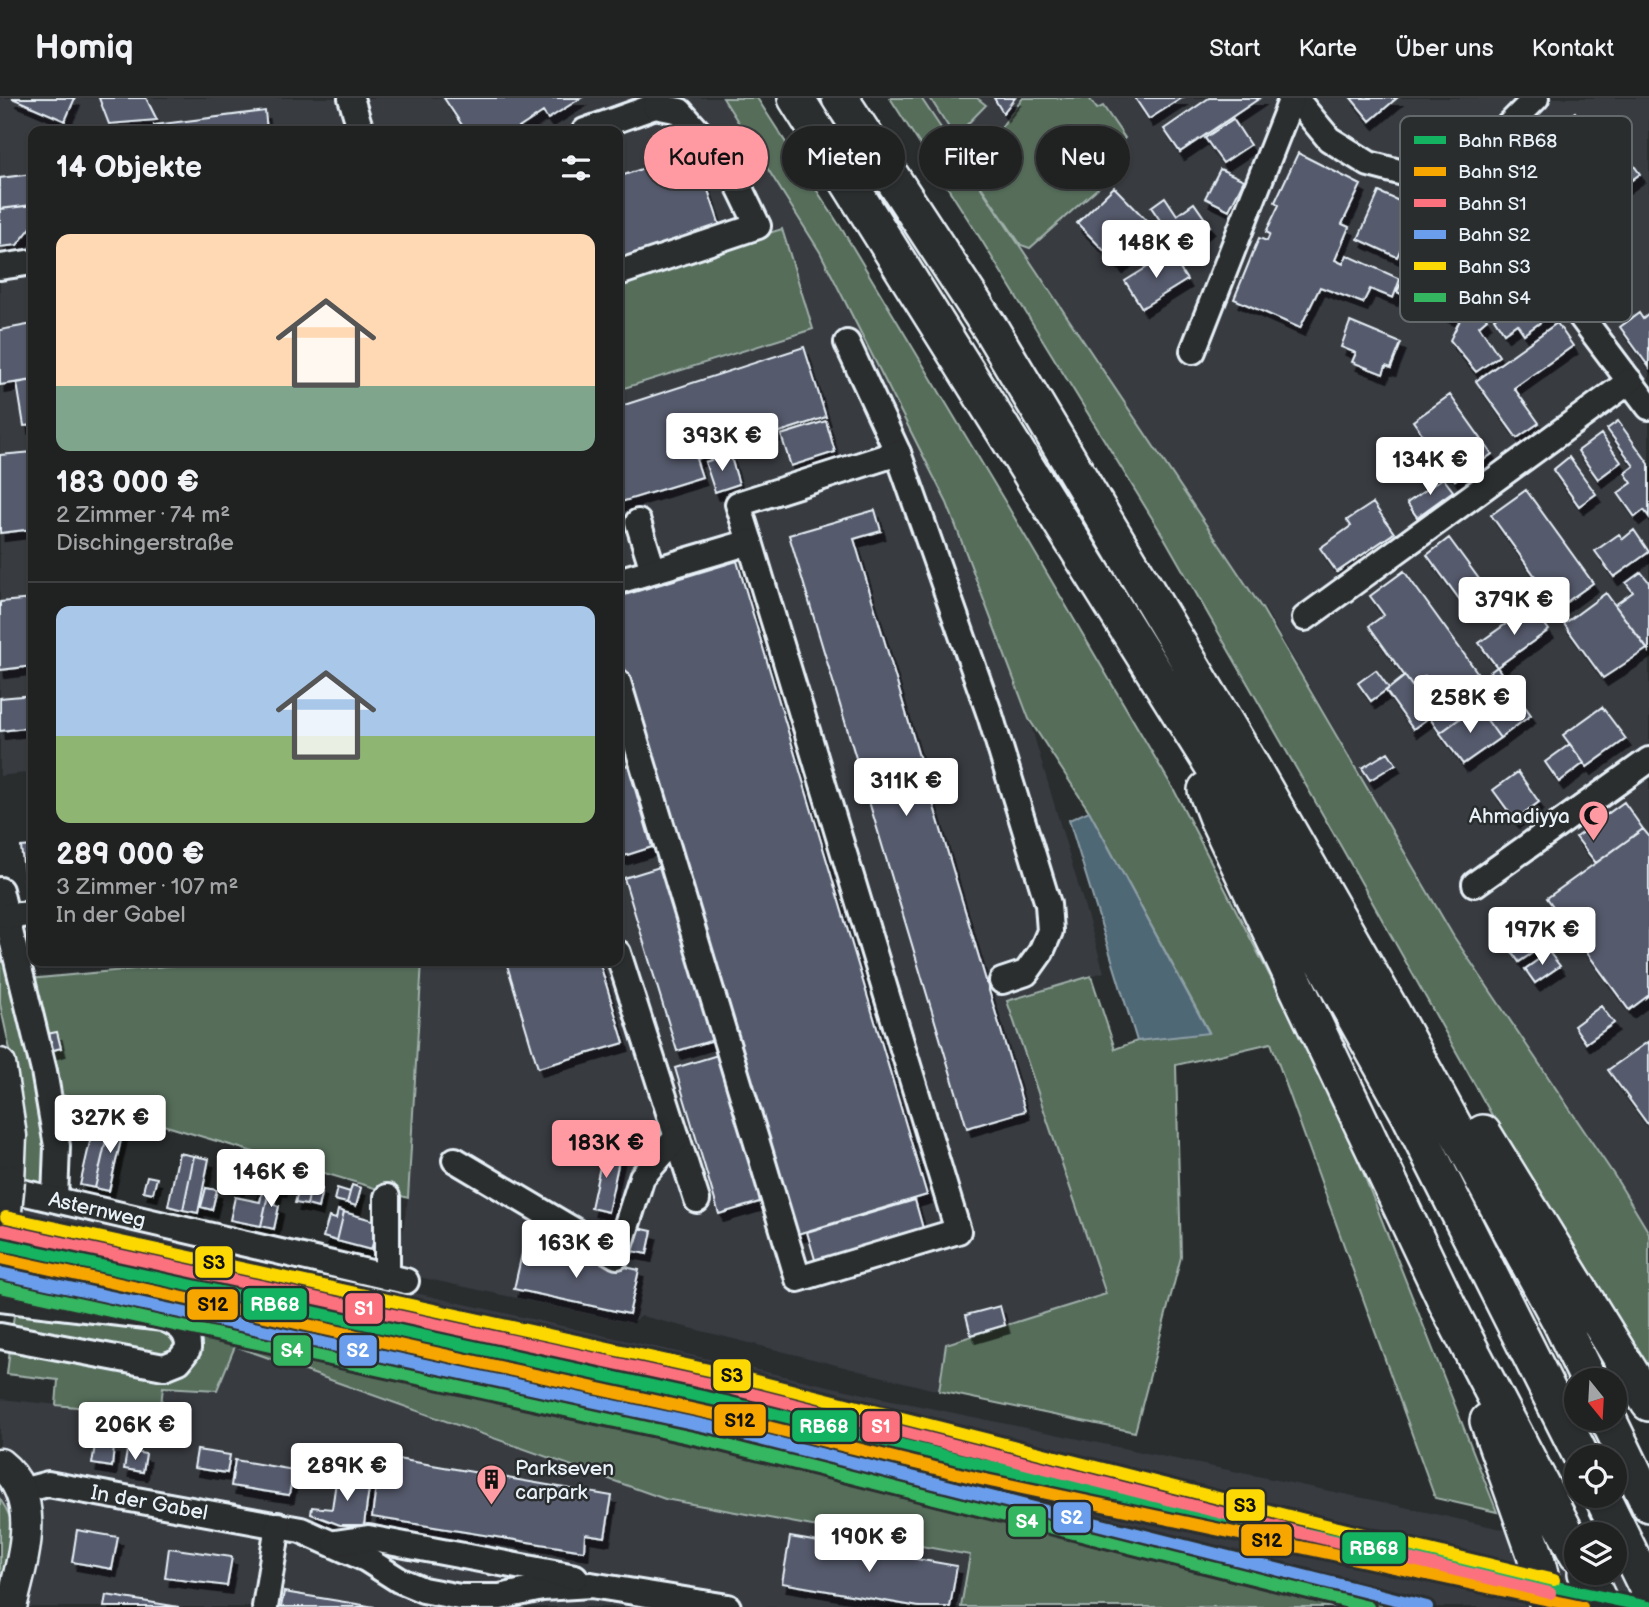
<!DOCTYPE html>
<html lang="de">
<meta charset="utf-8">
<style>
:root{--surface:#202222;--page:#2d2f2f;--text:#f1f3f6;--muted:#a2a4a5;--line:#3d3f40;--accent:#ff9aa2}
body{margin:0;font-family:"Balsamiq Sans",sans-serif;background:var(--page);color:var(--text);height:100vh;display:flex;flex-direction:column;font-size:26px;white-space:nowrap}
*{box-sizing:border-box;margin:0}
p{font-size:23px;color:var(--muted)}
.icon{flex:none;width:38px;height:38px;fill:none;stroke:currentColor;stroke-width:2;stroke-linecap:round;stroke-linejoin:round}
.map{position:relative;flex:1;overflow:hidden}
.side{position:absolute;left:28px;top:28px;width:595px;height:840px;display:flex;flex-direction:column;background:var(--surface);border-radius:14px;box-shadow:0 2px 5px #0004,0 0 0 2px var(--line)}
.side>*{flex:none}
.guide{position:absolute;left:644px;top:28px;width:665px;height:63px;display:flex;gap:14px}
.needle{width:46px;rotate:162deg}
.tools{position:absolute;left:1564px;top:1270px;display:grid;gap:14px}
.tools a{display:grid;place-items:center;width:63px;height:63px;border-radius:50%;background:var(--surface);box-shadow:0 2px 5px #0004,0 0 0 2px var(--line);font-size:35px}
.price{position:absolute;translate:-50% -60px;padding:0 16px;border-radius:7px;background:#fff;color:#222;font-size:23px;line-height:46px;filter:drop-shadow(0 2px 4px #0008)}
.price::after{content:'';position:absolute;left:50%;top:42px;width:21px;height:16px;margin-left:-10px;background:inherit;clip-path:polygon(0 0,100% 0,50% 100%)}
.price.active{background:var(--accent);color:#111}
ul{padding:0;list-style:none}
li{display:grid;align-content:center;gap:14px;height:371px;padding:0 28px}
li+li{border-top:2px solid var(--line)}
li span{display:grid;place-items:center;height:217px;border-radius:14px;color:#555}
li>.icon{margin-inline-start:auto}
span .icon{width:126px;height:126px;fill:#fffc;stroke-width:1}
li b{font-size:30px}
h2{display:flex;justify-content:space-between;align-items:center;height:84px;padding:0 28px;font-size:30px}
.pill{padding:0 24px;border-radius:32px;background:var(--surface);box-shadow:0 2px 5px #0004,0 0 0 2px var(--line);font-size:24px;line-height:63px}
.pill.active{background:var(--accent);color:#111}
header{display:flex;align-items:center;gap:42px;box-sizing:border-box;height:98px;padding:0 35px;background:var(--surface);border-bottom:2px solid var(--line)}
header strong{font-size:33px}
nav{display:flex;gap:38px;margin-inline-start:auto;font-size:24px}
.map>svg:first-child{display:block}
</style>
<header>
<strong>Homiq</strong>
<nav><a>Start</a><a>Karte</a><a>Über uns</a><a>Kontakt</a></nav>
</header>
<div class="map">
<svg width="1649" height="1509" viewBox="0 0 1649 1509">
<defs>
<filter id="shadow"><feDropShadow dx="4.5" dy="8" stdDeviation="0" flood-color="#0009"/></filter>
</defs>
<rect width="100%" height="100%" fill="#2a2d2e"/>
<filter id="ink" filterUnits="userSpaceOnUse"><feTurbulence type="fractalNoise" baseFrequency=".0143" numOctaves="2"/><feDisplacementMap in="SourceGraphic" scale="14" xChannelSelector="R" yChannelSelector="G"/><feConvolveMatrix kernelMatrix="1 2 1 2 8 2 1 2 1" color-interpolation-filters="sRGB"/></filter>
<g filter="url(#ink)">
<path fill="#373a41" d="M0,0H749L947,405L1029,621L1104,874L1007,903L1106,1197L946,1246L939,1293L642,1218L631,1225L396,1174L408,1100L422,863H618V33H33V674L0,678Z
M921,0H1649V1135L1614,1077L1454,839L1265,511L1263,512Z
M0,1097L393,1190L882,1300L1373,1402L1577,1448V1475H1615V1456L1649,1509H1427L685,1325L203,1214L0,1175Z
M235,1248L665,1401L970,1457L961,1509H0V1301L160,1317L163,1289L217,1291Z"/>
<path fill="#566d5a" stroke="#9fafa9" stroke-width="2" d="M723,0H757L843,133L1007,407L1174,692L1336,1006L1497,1414L1435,1400L1271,945L1176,967L1181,1159L1135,1334L939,1293L946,1246L1106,1196L1007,903L1091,878L1115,951L1137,943L1209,934L1089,713L1029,621L947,405L820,154Z
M890,0H921L1263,512L1454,839L1614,1077L1649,1135V1273L1539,1101L1343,752L1165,441L982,143Z
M930,0H977L986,7L955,39Z
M1023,0H1089L1097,11L1103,8L1125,40L1104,62L1117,73L1030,150L1021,147L965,65L994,29L999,32Z
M782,131L813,231L618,292V182Z
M0,841L32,960L47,1040L43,1087L25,1083L24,1035L19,993L0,906Z
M220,863H422L408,1100L59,996L29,881Z
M41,1184L203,1214L685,1325L1427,1509H961L970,1457L665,1401L235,1248L217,1292L163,1289L160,1317L56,1307L58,1282L7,1276L15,1208L35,1210Z
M0,1401C25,1436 10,1464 0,1501Z"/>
<path fill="#506875" stroke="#8d9fa9" stroke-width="2" d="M1089,713L1209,935L1137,943L1069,722Z"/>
<path fill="#555a6c" stroke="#e8f1f8" stroke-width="2" filter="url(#shadow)" d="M12,0H75L65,23Z
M99,0H146L157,22L109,26Z
M444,0H581L548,21L543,14L514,33H466Z
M994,0H1015L1003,15Z
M1135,0H1182L1149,21Z
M1209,0H1260L1180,54L1164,31Z
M1351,0H1397L1370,23Z
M265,13L267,33H155L154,27Z
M1575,14L1593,39L1606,29L1640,76L1572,125L1540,80L1526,90L1515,73L1519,56Z
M1233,21L1250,47L1223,65L1205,40Z
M695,53L722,134L618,168V79Z
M1298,55L1361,87L1342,126L1349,129L1335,162L1343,166L1347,157L1400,181L1393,200L1370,191L1363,205L1320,189L1300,230L1234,201L1259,140L1267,143L1270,136L1266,134L1279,107L1275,104Z
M1220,71L1244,82L1229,112L1205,100Z
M33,76V107L0,111V80Z
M1114,89L1156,132L1119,168L1077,125Z
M1379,94L1419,112L1397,159L1358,141Z
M1442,98L1464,108L1451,137L1464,143L1468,135L1490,144L1454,221L1397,194Z
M1165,99L1177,117L1194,105L1210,128L1179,150L1151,109Z
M33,107V127L17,147L0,149V111Z
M1170,155L1187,182L1142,210L1125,183Z
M1531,194L1548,219L1524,236L1517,226L1504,235L1494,220Z
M1478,208L1487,221L1479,228L1499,258L1476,274L1450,242L1461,220Z
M1639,215L1643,221L1649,216V269L1620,229Z
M1350,224L1401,245L1391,270L1386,268L1383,276L1352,264L1356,255L1341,249Z
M1557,225L1573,248L1514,290L1539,325L1517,340L1476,283Z
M33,226V282L0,287V232Z
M804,249L826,319L696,361L702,379L618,405V309Z
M33,282V327L24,328L17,285Z
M1450,297L1492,356L1455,382L1413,323Z
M826,323L835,354L791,368L781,337Z
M1618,323L1649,366V419L1644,412L1635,419L1618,395L1632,385L1625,375L1634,368L1607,331Z
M1601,336L1621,364L1598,381L1578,353Z
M33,354V431L0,435V357Z
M730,356L739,386L715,394L705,364Z
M1569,359L1596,396L1579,408L1553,372Z
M1443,380L1453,393L1417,419L1407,405Z
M1526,392L1593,485L1558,510L1491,417Z
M1373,405L1394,435L1337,474L1320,450L1351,428L1347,422Z
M875,412L881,433L854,441L1025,1013L967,1030L789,437Z
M1634,432L1649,454L1614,479L1595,453L1619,436L1623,441Z
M1449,440L1482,485L1460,502L1427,457Z
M737,463L927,1097L794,1137L618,549V499Z
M1404,473L1477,574L1441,600L1425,578L1412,588L1369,528L1384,517L1370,498Z
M1641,474L1649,484V553L1615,507L1633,494L1626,485Z
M1606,495L1647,551L1603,580L1564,526Z
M33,501V568L0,572V504Z
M1531,508L1549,532L1497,569L1479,545Z
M1497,569L1531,617L1500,640L1477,608L1440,635L1429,619Z
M1376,572L1389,590L1371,603L1358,585Z
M1405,578L1412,588L1425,578L1446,607L1413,631L1386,593Z
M33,597V629L0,633V600Z
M1477,608L1500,640L1463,666L1440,635Z
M1602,609L1626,641L1587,669L1563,637Z
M1570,646L1584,665L1559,684L1545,664Z
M1388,654L1396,666L1370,682L1362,670Z
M628,667L652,749L618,760V670Z
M1518,674L1539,704L1515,722L1493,692Z
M1624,704L1643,731L1596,765L1576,739Z
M1643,731L1649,738V897L1629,912L1547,800Z
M33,748V798L27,799L21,749Z
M663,768L717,941L677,953L624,780Z
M1535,834L1544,847L1519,864L1510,851Z
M1549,854L1560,868L1535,885L1525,871Z
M523,863H599L624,945L538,970L507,867Z
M1601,908L1614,925L1586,945L1574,928Z
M57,934L61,950L46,954L42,937Z
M1649,943V1028L1608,972Z
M721,956L766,1102L719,1116L675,970Z
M96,1018L111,1021L95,1090L80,1087Z
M111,1021L125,1025L109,1093L95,1090Z
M604,1050L621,1053L608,1114L591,1110Z
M179,1055L194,1058L183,1112L168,1108Z
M194,1058L209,1061L198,1115L183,1112Z
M260,1060L276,1063L261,1128L230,1122L235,1099L260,1104L262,1095L253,1093Z
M276,1063L288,1066L282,1090L270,1088Z
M233,1073L242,1074L239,1091L230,1089Z
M147,1078L157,1080L153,1095L143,1093Z
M300,1086L311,1088L307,1107L295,1105Z
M352,1087L361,1090L356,1108L347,1105Z
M270,1088L278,1089L274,1107L279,1108L274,1131L261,1128Z
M311,1088L322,1091L318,1110L307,1107Z
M206,1090L217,1092L212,1112L201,1109Z
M337,1090L350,1094L347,1105L334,1102Z
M915,1102L924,1134L816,1165L807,1134Z
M338,1112L344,1114L337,1143L323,1139L329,1119L336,1121Z
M344,1114L379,1124L371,1152L337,1143Z
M633,1129L652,1133L647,1156L627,1152Z
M524,1147L639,1172L629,1216L514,1191Z
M1000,1208L1005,1227L971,1237L966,1217Z
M95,1347L114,1349L112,1369L92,1366Z
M197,1352L230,1357L227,1375L194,1370Z
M127,1353L146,1356L143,1374L124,1371Z
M380,1358L612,1398L605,1439L585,1436L584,1453L372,1419Z
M235,1362L294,1372L289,1397L231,1388Z
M337,1377L370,1383L364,1427H340L311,1416L312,1409L332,1411Z
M77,1432L118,1439L112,1471L72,1464Z
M790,1439L957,1468L950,1509H919L782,1485Z
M169,1450L232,1459L227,1488L165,1480Z
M284,1494L375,1509H281Z
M106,1497L179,1509H104Z"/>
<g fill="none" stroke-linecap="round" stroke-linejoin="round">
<defs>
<g id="minor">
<path d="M351,0L361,33"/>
<path d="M1295,0L1329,41L1369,66L1407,76L1468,68"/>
<path d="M585,33L655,8V0"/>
<path d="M1468,68L1649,309"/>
<path d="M1468,68L1536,0"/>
<path d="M0,169L33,164"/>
<path d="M618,175L758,128L729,68L680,13L655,8"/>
<path d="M847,245L898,355"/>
<path d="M1193,253L1292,0"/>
<path d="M638,424L653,472"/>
<path d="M750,444L738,406L898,355L990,617L1048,806L1050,833L1041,854L1026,875L1002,883"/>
<path d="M618,483L750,444L958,1133L798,1181L618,584"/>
<path d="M1305,520L1630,283"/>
<path d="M1475,786L1649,662"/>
<path d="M0,792L44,973L57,1048L55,1100"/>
<path d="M7,818L33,816"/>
<path d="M618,855L697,1102"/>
<path d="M455,1062L617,1158L642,1079L677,1039"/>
<path id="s1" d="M0,1089L406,1183"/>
<path d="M387,1179V1099"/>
<path d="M0,1201L163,1220C177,1226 189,1233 188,1251L179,1263L164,1269L0,1238"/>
<path id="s2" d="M21,1393L48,1386L301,1432L366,1461L399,1482L423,1492L460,1499H500L542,1490L591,1487L728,1509"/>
<path d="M335,1445L368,1440L575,1479"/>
<path d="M265,1509L278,1427"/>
</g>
<path id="major" d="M0,966L11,1038L9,1082
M0,1366C44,1401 22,1463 11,1509"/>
<path id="highway" d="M796,0L1226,689L1409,1016L1582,1360
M840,0L992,233L1253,671L1393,916L1560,1223L1589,1283
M1206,692L1216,718L1449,1210L1577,1456
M1483,1035L1649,1305
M1608,1321L1649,1406
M1488,1323L1535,1456L1548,1509
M1602,1398L1649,1494
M1586,1475L1602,1509"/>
</defs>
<use href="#minor" stroke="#e8f1f8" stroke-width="30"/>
<use href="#major" stroke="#e8f1f8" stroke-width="35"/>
<use href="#highway" stroke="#e8f1f8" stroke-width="40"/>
<use href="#minor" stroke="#2a2d2e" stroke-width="24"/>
<use href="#major" stroke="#2a2d2e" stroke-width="30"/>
<use href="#highway" stroke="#2a2d2e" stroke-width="35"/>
<defs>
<path id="major-bridge" d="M2,1154L9,1082"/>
</defs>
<use href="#major-bridge" stroke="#e8f1f8" stroke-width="35" stroke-linecap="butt"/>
<use href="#major-bridge" stroke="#2a2d2e" stroke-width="30"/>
<defs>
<path id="rail-1" d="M0,1146L726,1304L979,1366L1649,1509"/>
<path id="rail-2" d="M0,1160L723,1318L976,1380L1582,1509"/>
<path id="rail-3" d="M3,1132L729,1290L1301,1435L1550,1495"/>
<path id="rail-4" d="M0,1175L720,1331L1427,1509"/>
<path id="rail-5" d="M6,1119L732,1277L1305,1422L1554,1482"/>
<path id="rail-6" d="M0,1189L716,1345L1368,1509"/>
</defs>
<use href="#rail-1" stroke="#2a2d2e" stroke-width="18"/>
<use href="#rail-2" stroke="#2a2d2e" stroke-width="18"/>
<use href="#rail-3" stroke="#2a2d2e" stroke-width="18"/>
<use href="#rail-4" stroke="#2a2d2e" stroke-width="18"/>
<use href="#rail-5" stroke="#2a2d2e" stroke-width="18"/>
<use href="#rail-6" stroke="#2a2d2e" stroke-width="18"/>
<use href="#rail-1" stroke="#13b361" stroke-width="12"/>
<use href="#rail-2" stroke="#f7a600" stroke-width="12"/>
<use href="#rail-3" stroke="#fc717e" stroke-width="12"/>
<use href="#rail-4" stroke="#6a9eec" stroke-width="12"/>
<use href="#rail-5" stroke="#fcd804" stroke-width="12"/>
<use href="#rail-6" stroke="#34b660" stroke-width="12"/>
</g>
</g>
<defs>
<symbol id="mosque-pin" viewBox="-11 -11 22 30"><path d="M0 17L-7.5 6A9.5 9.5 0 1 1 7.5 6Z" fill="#ff9aa2" stroke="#2a2d2e"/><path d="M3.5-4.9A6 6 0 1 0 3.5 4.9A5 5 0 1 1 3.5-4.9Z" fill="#111"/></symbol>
<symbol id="building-pin" viewBox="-11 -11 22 30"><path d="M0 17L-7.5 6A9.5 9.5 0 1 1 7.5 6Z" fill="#ff9aa2" stroke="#2a2d2e"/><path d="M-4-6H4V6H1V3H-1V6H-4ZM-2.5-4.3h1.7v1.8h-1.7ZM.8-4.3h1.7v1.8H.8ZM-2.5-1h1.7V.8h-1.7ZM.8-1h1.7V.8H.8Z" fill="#111"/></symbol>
</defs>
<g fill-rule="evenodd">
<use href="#mosque-pin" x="1576" y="700" width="35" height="47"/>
<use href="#building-pin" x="474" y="1364" width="35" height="47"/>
</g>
<g text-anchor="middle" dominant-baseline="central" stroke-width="5" stroke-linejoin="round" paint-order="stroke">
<g font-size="21" fill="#e8f1f8" stroke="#2a2d2e" text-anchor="end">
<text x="1570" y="718">Ahmadiyya</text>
<text x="515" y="1370" text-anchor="start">Parkseven<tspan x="515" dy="24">carpark</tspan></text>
</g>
<g font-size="21" fill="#e8f1f8" stroke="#2a2d2e">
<text stroke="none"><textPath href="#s1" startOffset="100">Asternweg</textPath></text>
<text stroke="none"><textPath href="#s2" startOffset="131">In der Gabel</textPath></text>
</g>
</g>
<rect x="1400" y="18" width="232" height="206" rx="10" fill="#2a2d2e" stroke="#63686b" stroke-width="2"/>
<rect x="1414" y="38" width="32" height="8" fill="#13b361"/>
<rect x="1414" y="69" width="32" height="9" fill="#f7a600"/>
<rect x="1414" y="101" width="32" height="8" fill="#fc717e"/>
<rect x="1414" y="132" width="32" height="9" fill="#6a9eec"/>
<rect x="1414" y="164" width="32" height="8" fill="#fcd804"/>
<rect x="1414" y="195" width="32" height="9" fill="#34b660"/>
<g font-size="19" fill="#e8f1f8">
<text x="1458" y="49">Bahn RB68</text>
<text x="1458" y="80">Bahn S12</text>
<text x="1458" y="112">Bahn S1</text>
<text x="1458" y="143">Bahn S2</text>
<text x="1458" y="175">Bahn S3</text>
<text x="1458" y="206">Bahn S4</text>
</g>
<g stroke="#2a2d2e" stroke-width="2.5">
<rect x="194" y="1147" width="40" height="34" rx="7" fill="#fcd804"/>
<rect x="242" y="1189" width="66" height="34" rx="7" fill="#13b361"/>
<rect x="186" y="1190" width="53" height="33" rx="7" fill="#f7a600"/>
<rect x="344" y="1194" width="40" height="33" rx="7" fill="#fc717e"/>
<rect x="338" y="1236" width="40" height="33" rx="7" fill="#6a9eec"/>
<rect x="272" y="1236" width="40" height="33" rx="7" fill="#34b660"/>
<rect x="712" y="1260" width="40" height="34" rx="7" fill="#fcd804"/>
<rect x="713" y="1305" width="54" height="34" rx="7" fill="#f7a600"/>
<rect x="791" y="1311" width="67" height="34" rx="7" fill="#13b361"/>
<rect x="861" y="1312" width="40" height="33" rx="7" fill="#fc717e"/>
<rect x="1225" y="1390" width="41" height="34" rx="7" fill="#fcd804"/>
<rect x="1052" y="1403" width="40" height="33" rx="7" fill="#6a9eec"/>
<rect x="1007" y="1407" width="40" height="33" rx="7" fill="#34b660"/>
<rect x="1240" y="1425" width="53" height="34" rx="7" fill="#f7a600"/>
<rect x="1341" y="1433" width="66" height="34" rx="7" fill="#13b361"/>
</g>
<g font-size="19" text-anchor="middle" font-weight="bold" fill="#fff">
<text x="275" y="1213">RB68</text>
<text x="364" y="1217">S1</text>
<text x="358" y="1259">S2</text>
<text x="292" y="1259">S4</text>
<text x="824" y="1335">RB68</text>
<text x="881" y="1335">S1</text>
<text x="1072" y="1426">S2</text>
<text x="1027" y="1430">S4</text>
<text x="1374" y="1457">RB68</text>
</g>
<g font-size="19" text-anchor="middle" font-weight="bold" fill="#111">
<text x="214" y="1171">S3</text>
<text x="213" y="1213">S12</text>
<text x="732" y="1284">S3</text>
<text x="740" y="1329">S12</text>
<text x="1245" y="1414">S3</text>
<text x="1267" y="1449">S12</text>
</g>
</svg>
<div class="tools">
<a><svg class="needle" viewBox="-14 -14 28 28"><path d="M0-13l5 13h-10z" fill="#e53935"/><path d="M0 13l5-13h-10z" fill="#a2a4a5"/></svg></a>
<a><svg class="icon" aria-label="locate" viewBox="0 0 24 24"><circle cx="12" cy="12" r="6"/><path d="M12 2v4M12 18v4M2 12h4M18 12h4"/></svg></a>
<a><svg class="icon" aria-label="layers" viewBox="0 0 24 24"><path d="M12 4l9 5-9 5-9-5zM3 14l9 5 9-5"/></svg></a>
</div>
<b class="price" style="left:1156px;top:182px">148K €</b>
<b class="price" style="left:722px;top:375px">393K €</b>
<b class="price" style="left:1430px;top:399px">134K €</b>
<b class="price" style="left:1514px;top:539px">379K €</b>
<b class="price" style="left:1470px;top:637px">258K €</b>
<b class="price" style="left:906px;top:720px">311K €</b>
<b class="price" style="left:1542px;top:869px">197K €</b>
<b class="price" style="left:110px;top:1057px">327K €</b>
<b class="price active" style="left:606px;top:1082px">183K €</b>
<b class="price" style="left:271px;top:1111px">146K €</b>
<b class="price" style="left:576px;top:1182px">163K €</b>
<b class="price" style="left:135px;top:1364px">206K €</b>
<b class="price" style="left:347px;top:1405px">289K €</b>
<b class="price" style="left:869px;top:1476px">190K €</b>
<div class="guide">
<a class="pill active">Kaufen</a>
<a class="pill">Mieten</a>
<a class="pill">Filter</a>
<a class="pill">Neu</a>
</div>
<section class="side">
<h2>14 Objekte<svg class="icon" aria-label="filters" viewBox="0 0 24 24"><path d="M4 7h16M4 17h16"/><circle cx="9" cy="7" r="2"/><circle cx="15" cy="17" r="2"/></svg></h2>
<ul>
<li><span style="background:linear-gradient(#ffd9b3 70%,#7fa58c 0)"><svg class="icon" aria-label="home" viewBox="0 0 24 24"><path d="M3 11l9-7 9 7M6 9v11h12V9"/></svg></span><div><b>183 000 €</b><p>2 Zimmer · 74 m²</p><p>Dischingerstraße</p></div></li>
<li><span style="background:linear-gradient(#a9c7e8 60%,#8fb573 0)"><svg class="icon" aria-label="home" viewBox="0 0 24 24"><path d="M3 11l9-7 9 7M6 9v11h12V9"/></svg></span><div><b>289 000 €</b><p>3 Zimmer · 107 m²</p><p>In der Gabel</p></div></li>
</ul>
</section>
</div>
